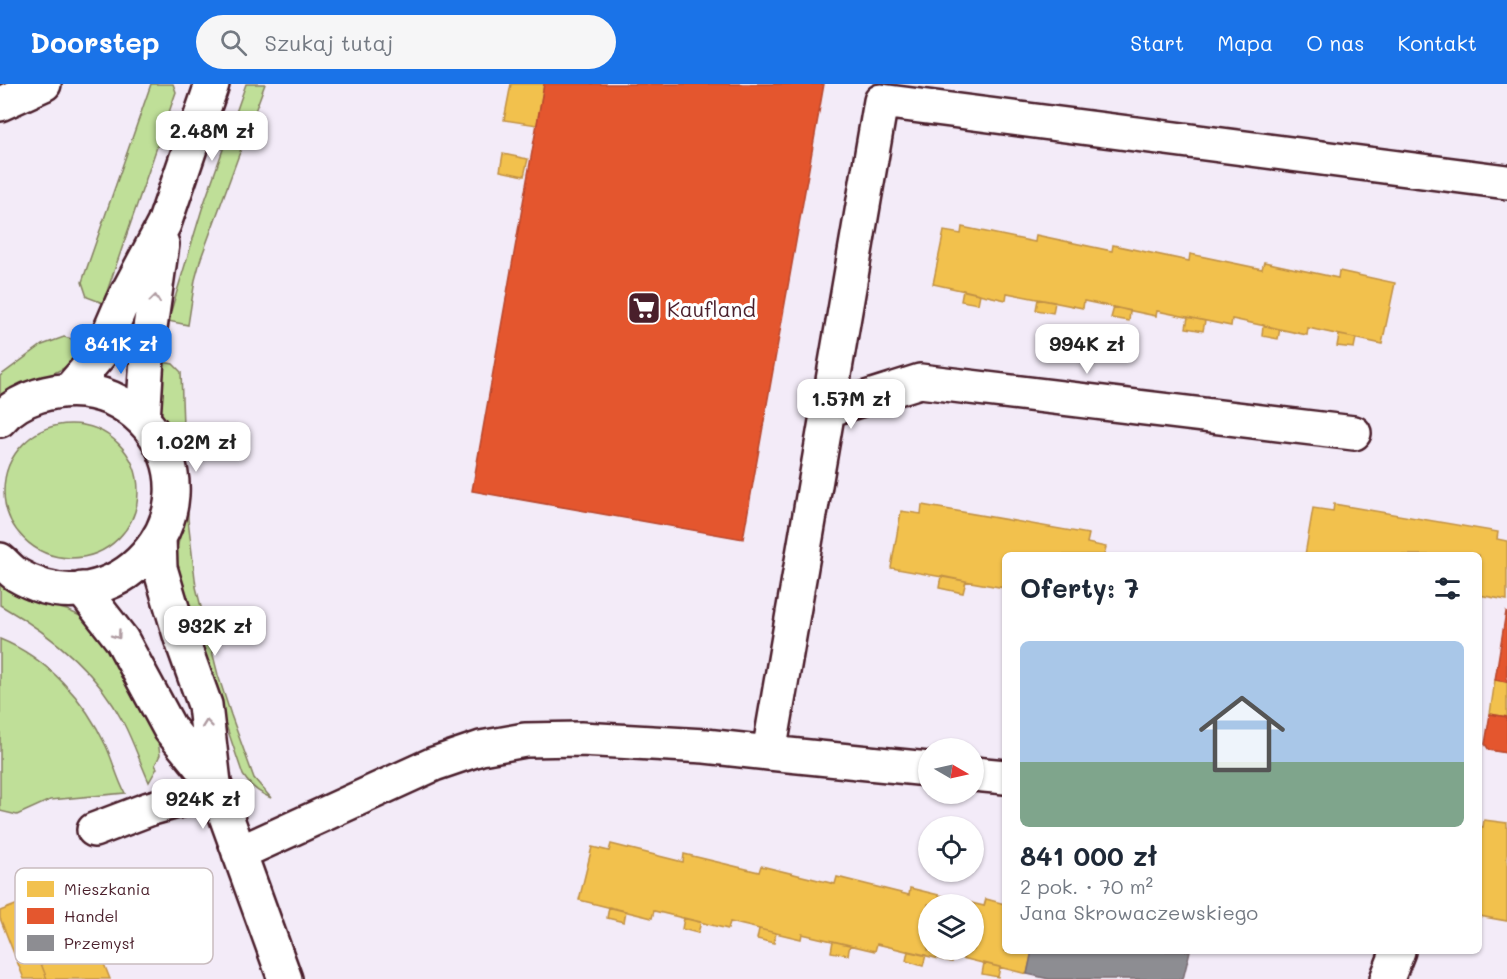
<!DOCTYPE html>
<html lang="pl">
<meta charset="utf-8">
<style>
:root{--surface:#fff;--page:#f6f6f7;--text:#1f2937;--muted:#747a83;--line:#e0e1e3;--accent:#1a73e8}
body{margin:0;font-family:Mali,sans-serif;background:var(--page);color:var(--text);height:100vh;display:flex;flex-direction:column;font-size:22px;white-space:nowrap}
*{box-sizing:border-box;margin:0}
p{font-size:20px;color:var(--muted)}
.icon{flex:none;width:33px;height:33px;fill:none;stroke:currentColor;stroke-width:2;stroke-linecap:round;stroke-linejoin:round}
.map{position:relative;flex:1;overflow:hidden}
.details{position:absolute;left:1002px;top:468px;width:480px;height:402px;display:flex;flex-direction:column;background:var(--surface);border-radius:9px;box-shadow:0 2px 4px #0004}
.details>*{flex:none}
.needle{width:39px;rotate:99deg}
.fabs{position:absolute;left:918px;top:654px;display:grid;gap:12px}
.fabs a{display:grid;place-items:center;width:66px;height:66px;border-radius:50%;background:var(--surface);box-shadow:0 2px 4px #0004;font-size:30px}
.price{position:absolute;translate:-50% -51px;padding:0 14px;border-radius:12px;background:#fff;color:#222;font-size:20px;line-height:39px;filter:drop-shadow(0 2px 3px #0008)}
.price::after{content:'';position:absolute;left:50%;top:36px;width:18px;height:14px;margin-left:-9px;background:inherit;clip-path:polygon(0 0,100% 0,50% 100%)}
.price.selected{background:var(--accent);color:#fff}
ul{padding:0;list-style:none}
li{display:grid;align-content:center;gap:12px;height:318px;padding:0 18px}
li+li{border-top:2px solid var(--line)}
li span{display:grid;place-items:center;height:186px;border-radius:9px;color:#555}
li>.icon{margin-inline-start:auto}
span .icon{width:108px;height:108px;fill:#fffc;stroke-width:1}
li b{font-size:26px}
h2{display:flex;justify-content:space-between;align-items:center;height:72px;padding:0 18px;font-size:26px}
header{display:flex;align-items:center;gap:36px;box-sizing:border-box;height:84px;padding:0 30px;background:var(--accent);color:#fff}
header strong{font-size:28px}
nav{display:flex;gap:33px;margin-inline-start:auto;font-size:21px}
.search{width:420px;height:54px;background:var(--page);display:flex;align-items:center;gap:15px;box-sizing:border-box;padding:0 21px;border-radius:33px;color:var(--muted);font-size:22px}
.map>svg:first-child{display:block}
</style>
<header>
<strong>Doorstep</strong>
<div class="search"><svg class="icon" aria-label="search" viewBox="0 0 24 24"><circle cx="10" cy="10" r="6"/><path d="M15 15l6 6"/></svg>Szukaj tutaj</div>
<nav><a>Start</a><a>Mapa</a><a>O nas</a><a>Kontakt</a></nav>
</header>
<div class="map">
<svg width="1507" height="895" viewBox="0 0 1507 895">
<rect width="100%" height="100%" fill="#f3ebf8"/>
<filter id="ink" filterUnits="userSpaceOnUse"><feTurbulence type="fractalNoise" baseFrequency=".0167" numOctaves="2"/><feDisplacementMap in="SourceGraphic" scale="12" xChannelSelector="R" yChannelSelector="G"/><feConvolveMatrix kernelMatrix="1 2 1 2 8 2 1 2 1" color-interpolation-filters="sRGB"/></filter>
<g filter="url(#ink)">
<path fill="#bfdf98" stroke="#847f62" stroke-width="1.5" d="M151,0H173L176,8L103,219L87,213L82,198Z
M246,0H265L201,174L195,196L188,241L168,237L202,125Z
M64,253L88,259L76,275L62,285L0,316V292L42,261Z
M158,277L173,280L181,288L183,341L188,395V435L196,503L218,591L231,631L254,694L271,714C259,709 250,702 243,691L196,553L176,485V467L186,432L187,396L185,383L175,354L161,328L156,313Z
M4 407a67 67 0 1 1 134 0a67 67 0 1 1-134 0Z
M0,499L17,510L35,518L67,526L87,535L108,555L158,658L160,671L155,681L157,684L149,698C140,678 133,657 123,638C97,587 49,549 0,521Z
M0,555C47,574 85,616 106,662C113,677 117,694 125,709L50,716L17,731L0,727Z"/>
<path fill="#f2c14e" stroke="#c09044" stroke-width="1.5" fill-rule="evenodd" d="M511,0H544L537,41L504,36Z
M503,70L528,75L524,92L500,87Z
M962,143L1035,158L1036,151L1112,167L1113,161L1189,177L1190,170L1262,185L1264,178L1338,194L1339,187L1395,199L1382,260L1308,244L1307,251L1232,235L1231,242L1157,227L1156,232L1084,217L1083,224L1007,209L1006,216L933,200L944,147L961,150Z
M963,206L980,210L978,220L961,217Z
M1038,215L1055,218L1053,229L1036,226Z
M1114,223L1130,227L1129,237L1111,234Z
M1188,233L1205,237L1203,247L1186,244Z
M1263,241L1280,245L1278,255L1262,252Z
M1339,251L1356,254L1354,264L1337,262Z
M1334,420L1498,448L1497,455L1507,457V516L1479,511V471H1305L1313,424L1333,427Z
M922,421L1089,450L1087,459L1106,463L1104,471H1005V504L891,484L901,427L921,430Z
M941,492L966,497L963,509L939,504Z
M1495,596L1507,598V633L1490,630Z
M1484,736L1507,739V837L1479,832V742L1483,743Z
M611,760L683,778L684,770L759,788L761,782L835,800L837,793L909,811L910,804L984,822L986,815L1005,820V867H1032L1027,890L954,872L952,878L877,860L875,867L802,850L801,855L730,838L728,845L654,827L652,834L579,816L592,763L609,767ZM928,820H974V866H928Z
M72,799L83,827L51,839L55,851L33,859L47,895H24L0,834V827Z
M609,823L626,827L624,838L607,834Z
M83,827L110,895H47L33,859L55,851L51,839Z
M684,834L701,838L698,849L682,845Z
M759,845L776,849L774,859L757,855Z
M833,857L850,861L848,871L831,868Z
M908,867L926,871L923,882L906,877Z
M984,879L1000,883L998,893L982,890Z"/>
<path fill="#e4572e" stroke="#b6462d" stroke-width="1.5" d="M544,0H824L743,455L472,407Z
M1506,528L1507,529V598L1495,596Z
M1490,630L1507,633V669L1489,666L1485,660Z"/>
<path fill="#8d8d92" stroke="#796c73" stroke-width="1.5" d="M1032,867H1190L1183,895H1049L1027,890Z"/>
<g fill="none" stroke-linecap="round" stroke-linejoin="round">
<defs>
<path id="minor" d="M0,20L44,0
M70,305L100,270L122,219L164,140L212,0
M828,326L920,297L1354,349
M0,336C19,313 55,304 83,307C109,310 132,323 149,343C220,430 114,549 17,491C11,487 6,481 0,476
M143,336L148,258L162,160
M159,453L160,484L181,554L205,621L214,699L285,895
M82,505L122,556L170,645L214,699
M769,669L928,685
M974,690L1005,693
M94,746L149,725L216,706
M239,769L434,680L481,664L525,656L581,655L705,662L769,669L881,17L1507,98
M1387,895L1398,867"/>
</defs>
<use href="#minor" stroke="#4a1f2b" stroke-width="38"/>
<use href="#minor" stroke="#fff" stroke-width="33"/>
</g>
<defs><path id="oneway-chevron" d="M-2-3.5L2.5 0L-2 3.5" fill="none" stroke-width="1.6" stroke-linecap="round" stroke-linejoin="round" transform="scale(1.5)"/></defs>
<g stroke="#ae9aa0">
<use href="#oneway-chevron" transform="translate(155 215) rotate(-83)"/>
<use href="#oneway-chevron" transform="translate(117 551) rotate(54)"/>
<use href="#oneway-chevron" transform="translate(207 640) rotate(-96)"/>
</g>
</g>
<defs>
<symbol id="supermarket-square" viewBox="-11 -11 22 22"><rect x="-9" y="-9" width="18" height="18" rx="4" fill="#4a1f2b" stroke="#fff"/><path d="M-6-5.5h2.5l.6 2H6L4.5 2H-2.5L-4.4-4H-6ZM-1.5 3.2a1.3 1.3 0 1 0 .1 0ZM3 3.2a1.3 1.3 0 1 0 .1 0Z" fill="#fff"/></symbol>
</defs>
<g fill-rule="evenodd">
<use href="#supermarket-square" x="625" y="205" width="38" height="38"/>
</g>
<g text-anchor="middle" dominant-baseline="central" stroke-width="6" stroke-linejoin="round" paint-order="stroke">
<g font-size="21" fill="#4a1f2b" stroke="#fff" text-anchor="start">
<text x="667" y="224">Kaufland</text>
</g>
</g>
<rect x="15" y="784" width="198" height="96" rx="9" fill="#fff" stroke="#c9bcbf" stroke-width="1.5"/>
<rect x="27" y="797" width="27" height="16" fill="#f2c14e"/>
<rect x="27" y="824" width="27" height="16" fill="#e4572e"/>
<rect x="27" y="851" width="27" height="16" fill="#8d8d92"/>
<g font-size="16" fill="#4a1f2b">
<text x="64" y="811">Mieszkania</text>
<text x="64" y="838">Handel</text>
<text x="64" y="865">Przemysł</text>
</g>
</svg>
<div class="fabs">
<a><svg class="needle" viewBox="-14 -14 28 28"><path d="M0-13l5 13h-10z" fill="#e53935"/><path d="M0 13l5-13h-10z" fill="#747a83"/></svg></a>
<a><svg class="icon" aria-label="locate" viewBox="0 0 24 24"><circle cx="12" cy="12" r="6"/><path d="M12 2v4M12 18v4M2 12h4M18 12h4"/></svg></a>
<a><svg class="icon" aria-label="layers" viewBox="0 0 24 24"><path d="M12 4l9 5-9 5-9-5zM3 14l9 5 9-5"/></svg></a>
</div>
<b class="price" style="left:212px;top:78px">2.48M zł</b>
<b class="price selected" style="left:121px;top:291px">841K zł</b>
<b class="price" style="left:1087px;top:291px">994K zł</b>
<b class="price" style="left:851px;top:346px">1.57M zł</b>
<b class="price" style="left:196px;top:389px">1.02M zł</b>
<b class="price" style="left:215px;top:573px">932K zł</b>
<b class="price" style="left:203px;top:746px">924K zł</b>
<section class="details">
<h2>Oferty: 7<svg class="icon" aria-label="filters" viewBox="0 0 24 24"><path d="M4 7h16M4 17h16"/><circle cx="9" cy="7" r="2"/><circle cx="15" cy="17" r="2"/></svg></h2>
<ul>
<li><span style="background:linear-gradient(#a9c7e8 65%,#7fa58c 0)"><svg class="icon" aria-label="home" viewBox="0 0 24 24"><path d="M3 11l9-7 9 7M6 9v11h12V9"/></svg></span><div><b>841 000 zł</b><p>2 pok. · 70 m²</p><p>Jana Skrowaczewskiego</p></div></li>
</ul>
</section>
</div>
